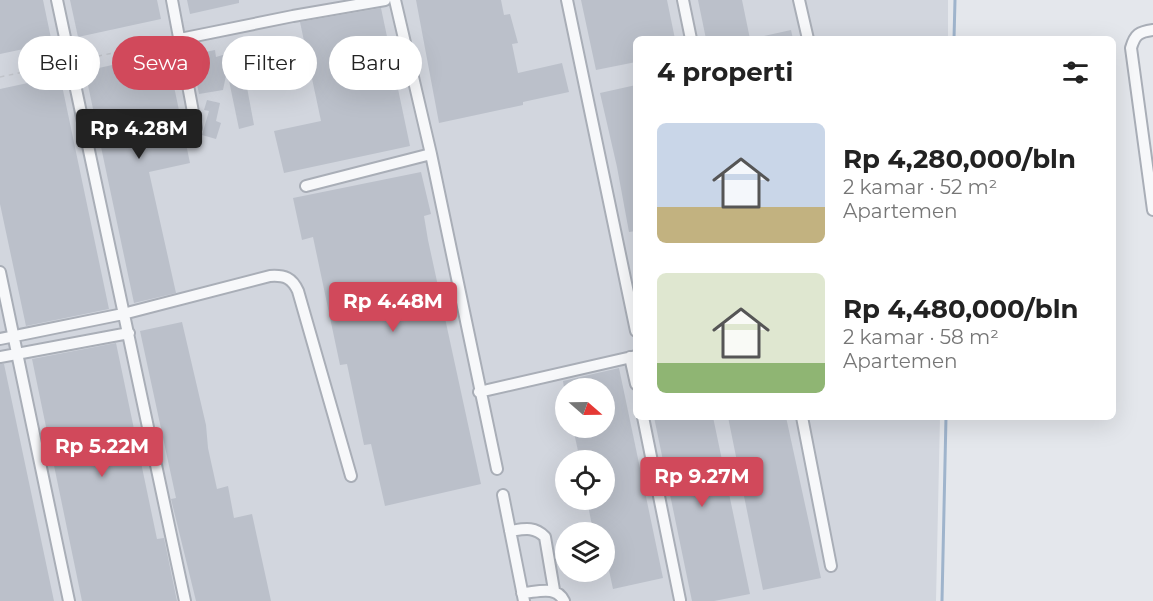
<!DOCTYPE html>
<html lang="id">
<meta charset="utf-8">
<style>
:root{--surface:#fff;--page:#f6f6f6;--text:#222;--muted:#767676;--accent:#d1495b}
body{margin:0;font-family:Montserrat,sans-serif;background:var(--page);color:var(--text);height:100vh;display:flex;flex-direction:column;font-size:22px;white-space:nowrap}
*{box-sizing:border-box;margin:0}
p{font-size:20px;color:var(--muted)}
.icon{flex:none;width:33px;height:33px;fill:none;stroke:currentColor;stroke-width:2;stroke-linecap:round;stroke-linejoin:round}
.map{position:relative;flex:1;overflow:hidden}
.details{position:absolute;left:633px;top:36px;width:483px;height:384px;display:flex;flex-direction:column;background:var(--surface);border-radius:9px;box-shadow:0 6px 24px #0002}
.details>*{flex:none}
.banner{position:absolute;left:18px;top:36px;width:525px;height:54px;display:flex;gap:12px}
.needle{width:39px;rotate:110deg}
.controls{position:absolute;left:555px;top:378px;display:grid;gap:12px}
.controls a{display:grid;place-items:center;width:60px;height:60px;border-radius:50%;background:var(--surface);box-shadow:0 6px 24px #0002;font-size:30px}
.price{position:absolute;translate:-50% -51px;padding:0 14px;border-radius:6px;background:var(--accent);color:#fff;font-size:20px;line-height:39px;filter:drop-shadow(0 2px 3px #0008)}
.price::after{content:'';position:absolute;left:50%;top:36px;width:18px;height:14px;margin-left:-9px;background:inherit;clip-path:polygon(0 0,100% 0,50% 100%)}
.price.current{background:#222;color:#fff}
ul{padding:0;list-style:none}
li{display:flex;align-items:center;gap:18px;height:150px;padding:0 24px}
li span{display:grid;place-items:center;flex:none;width:168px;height:120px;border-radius:9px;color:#555}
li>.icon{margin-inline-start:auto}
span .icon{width:72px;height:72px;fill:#fffc;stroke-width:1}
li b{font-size:26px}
h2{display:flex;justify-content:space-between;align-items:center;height:72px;padding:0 24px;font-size:26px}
.pill{padding:0 21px;border-radius:27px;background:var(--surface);box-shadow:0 6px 24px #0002;font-size:21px;line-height:54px}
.pill.current{background:var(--accent);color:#fff}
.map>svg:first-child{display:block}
</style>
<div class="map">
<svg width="1153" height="601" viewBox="0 0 1153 601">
<rect width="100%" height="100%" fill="#e4e7ec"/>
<path fill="#d2d6de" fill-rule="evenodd" d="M0,0H948V39H636V417H940L936,601H0ZM566,388H604V428H566ZM566,460H604V500H566ZM566,532H604V572H566Z"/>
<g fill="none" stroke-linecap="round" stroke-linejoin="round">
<path stroke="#9fb4cc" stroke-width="3" d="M954,39L955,0
M942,601L946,417"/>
</g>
<path fill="#bbc0ca" d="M0,0H43L52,43L0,54Z
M70,0H157L161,19L78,37Z
M187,0H239V3L190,14Z
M416,0H501L504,15L510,14L518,43L512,44L518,73L562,63L569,92L523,102V105L439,123Z
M581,0H667L675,39H636V62L596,70Z
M698,0H742L750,39H706Z
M381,8L410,146L284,173L274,131L321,121L300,22Z
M791,30L793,39H765L764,36Z
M215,50L216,57L240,50L254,125L239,129L227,71L223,90L199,94L191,55Z
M167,53L190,163L149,172L176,293L134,303L85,71Z
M60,76L109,309L26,326L0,204V89Z
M636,85V231L629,232L617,167L600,93Z
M207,100L220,103L216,121L221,123L216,139L202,135L209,111L204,110Z
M421,172L431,214L424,216L428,240L481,484L385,506L371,444L364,445L347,364L340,365L313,237L302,240L293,198Z
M182,322L206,425L208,448L217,489L228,486L234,518L252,514L271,601H196L171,499L176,498L140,331Z
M116,343L157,539L164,538L177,601H82L32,359Z
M0,364H4L54,601H0Z
M619,368L663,578L613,589L604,547V532H602L601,529L593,531L587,500H604V460H580L573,428H604V388H564L563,381Z
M654,417H713L750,594L714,601H692Z
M728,417H786L821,578L763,590Z"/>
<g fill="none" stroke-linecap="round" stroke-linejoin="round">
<defs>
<path id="minor" d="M57,0L185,601
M172,0L196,128
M395,0L431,154L497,469
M567,0L636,331
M683,0L691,39
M799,0L808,39
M1153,30C1139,32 1135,34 1131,48L1153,210
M180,39L293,16L385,0
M306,186L431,154
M0,272L69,601
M0,339L123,314L270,276C285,275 292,278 298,291L351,476
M0,357L129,333
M630,357L636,384
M479,392L636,356
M643,417L680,600
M802,417L831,566
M503,495L524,601
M510,531C524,529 534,526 545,537L554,590
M522,593C538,592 556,585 564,601"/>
</defs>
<use href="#minor" stroke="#a9aeb7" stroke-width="14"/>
<path stroke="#c2c5cb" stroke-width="1.5" stroke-dasharray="4.5 4.5" stroke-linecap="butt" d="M80,60L169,41
M0,77L61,64"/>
<use href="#minor" stroke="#f7f8fa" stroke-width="10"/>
</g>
</svg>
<div class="controls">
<a><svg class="needle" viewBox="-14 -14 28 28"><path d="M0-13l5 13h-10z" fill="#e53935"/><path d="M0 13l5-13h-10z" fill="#767676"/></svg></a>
<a><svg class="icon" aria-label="locate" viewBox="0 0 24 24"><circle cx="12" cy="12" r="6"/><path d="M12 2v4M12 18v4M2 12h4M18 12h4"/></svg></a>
<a><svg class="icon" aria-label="layers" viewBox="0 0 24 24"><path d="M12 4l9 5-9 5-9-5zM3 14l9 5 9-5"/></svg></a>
</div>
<b class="price current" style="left:139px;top:160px">Rp 4.28M</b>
<b class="price" style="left:393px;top:333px">Rp 4.48M</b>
<b class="price" style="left:102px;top:478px">Rp 5.22M</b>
<b class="price" style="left:702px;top:508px">Rp 9.27M</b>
<div class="banner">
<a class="pill">Beli</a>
<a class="pill current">Sewa</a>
<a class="pill">Filter</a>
<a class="pill">Baru</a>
</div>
<section class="details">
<h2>4 properti<svg class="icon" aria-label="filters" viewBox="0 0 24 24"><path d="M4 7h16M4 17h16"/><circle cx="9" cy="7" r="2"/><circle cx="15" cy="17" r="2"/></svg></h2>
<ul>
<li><span style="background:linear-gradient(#c9d6e8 70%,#c2b280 0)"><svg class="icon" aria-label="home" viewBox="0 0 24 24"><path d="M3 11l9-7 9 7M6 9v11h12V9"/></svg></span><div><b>Rp 4,280,000/bln</b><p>2 kamar · 52 m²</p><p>Apartemen</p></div></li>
<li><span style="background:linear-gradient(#dfe7d0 75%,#8fb573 0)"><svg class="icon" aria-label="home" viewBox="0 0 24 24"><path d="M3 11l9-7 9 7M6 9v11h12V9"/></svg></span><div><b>Rp 4,480,000/bln</b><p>2 kamar · 58 m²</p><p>Apartemen</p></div></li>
</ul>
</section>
</div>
